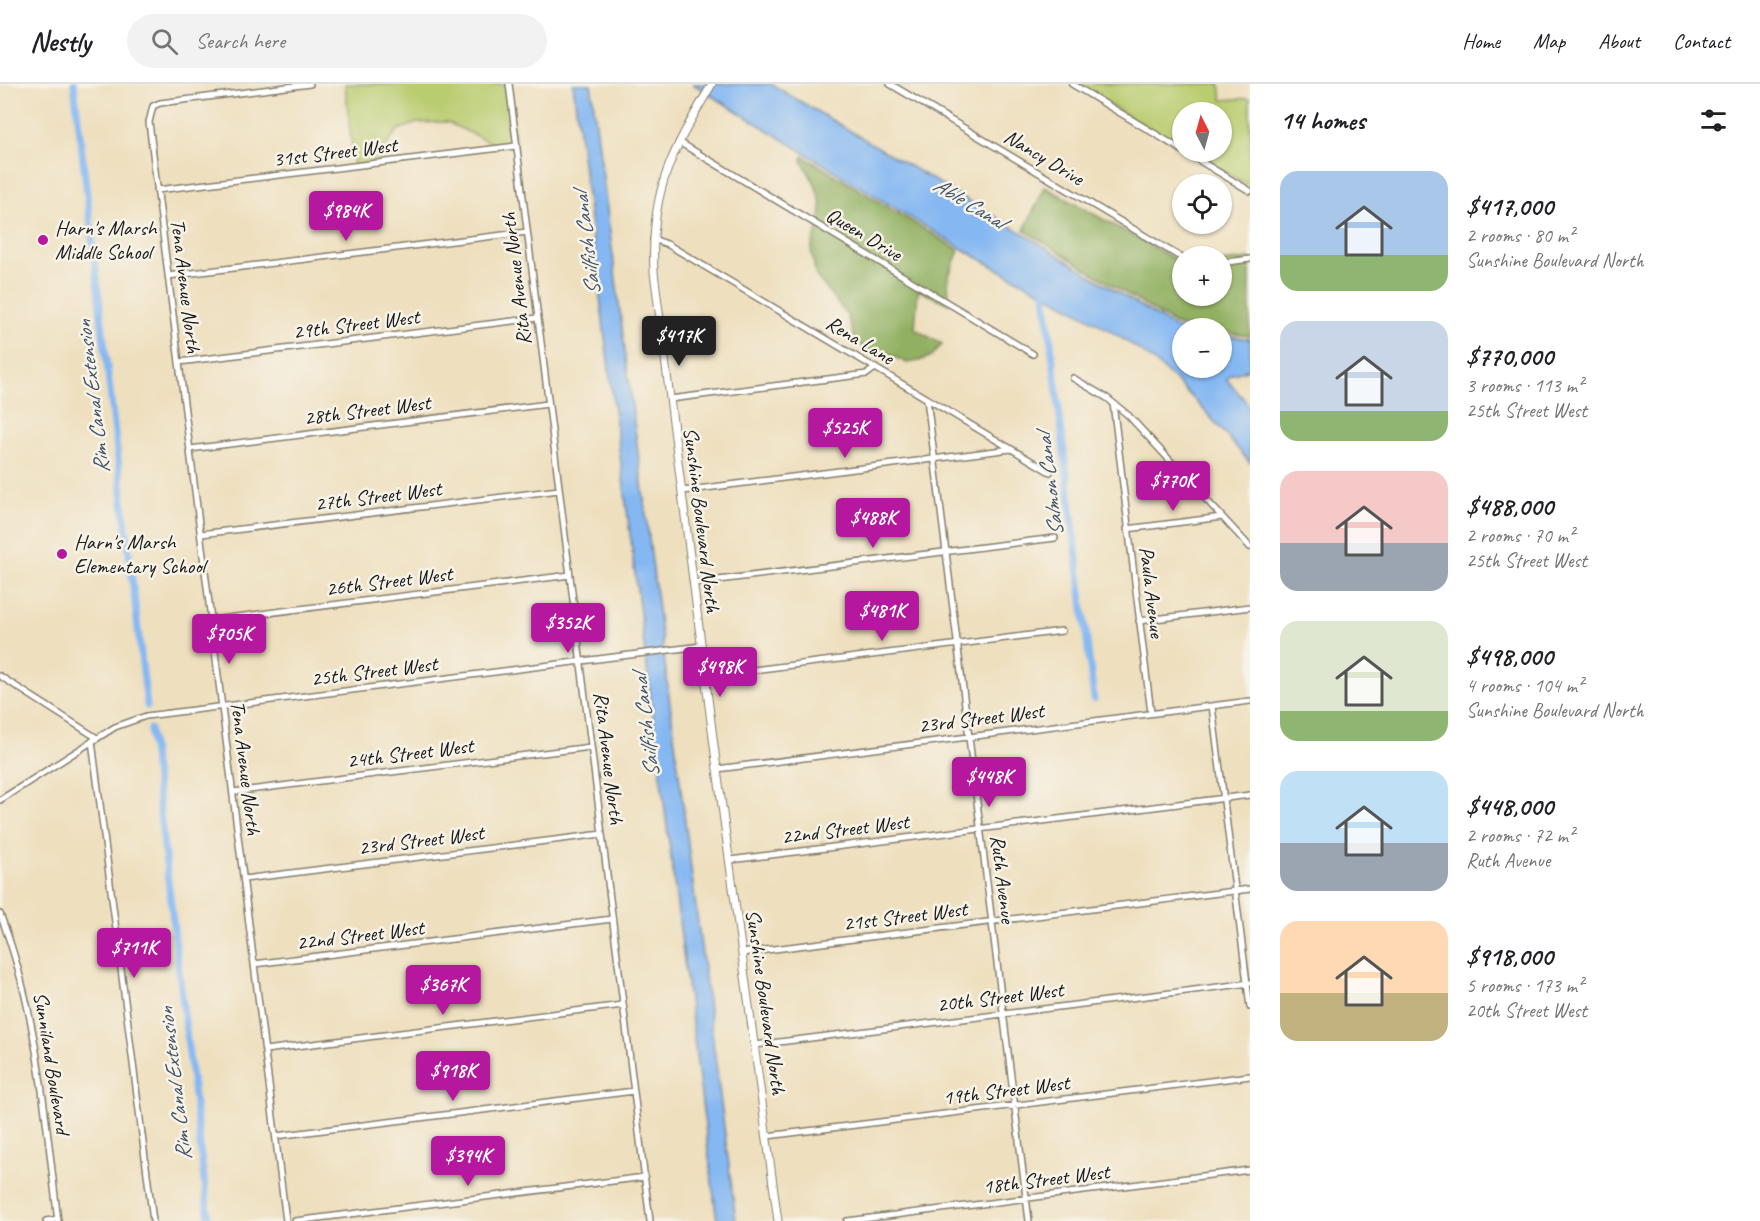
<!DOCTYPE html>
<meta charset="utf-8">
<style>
:root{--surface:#fff;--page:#f2f2f2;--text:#202124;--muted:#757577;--line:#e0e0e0;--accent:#b5179e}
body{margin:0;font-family:Caveat,sans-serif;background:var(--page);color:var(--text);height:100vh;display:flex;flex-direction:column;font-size:22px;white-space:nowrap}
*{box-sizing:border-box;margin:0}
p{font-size:20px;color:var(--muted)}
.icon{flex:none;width:33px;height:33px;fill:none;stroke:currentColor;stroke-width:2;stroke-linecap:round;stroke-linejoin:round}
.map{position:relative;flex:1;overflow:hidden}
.details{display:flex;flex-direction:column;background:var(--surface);width:510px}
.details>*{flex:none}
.needle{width:39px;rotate:354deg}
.controls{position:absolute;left:1172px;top:18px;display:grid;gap:12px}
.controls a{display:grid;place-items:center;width:60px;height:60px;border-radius:50%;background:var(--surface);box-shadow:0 2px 4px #0004;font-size:30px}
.price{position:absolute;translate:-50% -51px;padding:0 14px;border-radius:6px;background:var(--accent);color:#fff;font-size:20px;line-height:39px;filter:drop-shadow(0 2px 3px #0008)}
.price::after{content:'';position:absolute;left:50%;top:36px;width:18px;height:14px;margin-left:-9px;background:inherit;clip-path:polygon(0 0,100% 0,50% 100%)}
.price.active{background:#222;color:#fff}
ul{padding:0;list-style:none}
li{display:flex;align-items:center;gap:18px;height:150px;padding:0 30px}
li span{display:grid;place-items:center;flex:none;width:168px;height:120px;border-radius:18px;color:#555}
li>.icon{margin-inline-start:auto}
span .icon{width:72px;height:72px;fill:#fffc;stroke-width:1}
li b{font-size:26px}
h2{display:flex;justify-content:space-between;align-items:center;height:72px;padding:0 30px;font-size:26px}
header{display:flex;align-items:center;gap:36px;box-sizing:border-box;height:84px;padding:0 30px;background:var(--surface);border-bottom:2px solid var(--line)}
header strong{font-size:28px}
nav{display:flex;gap:33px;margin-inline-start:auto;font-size:21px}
.search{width:420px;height:54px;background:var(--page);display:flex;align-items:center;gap:15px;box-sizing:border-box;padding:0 21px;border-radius:33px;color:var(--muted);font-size:22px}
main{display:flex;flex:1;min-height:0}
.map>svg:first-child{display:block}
</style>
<header>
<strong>Nestly</strong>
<div class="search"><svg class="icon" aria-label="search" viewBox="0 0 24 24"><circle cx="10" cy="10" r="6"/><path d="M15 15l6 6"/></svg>Search here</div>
<nav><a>Home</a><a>Map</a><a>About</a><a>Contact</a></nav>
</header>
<main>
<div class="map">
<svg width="1250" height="1137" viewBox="0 0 1250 1137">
<rect width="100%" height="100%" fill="#f7f3e8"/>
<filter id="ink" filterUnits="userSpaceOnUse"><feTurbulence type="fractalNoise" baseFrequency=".0167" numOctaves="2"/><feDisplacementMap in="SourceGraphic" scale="12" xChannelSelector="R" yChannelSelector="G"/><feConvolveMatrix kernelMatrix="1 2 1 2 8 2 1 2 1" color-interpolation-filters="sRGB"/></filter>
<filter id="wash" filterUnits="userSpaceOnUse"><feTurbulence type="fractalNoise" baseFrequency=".008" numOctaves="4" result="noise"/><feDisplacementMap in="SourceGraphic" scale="24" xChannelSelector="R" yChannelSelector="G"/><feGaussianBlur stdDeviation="1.35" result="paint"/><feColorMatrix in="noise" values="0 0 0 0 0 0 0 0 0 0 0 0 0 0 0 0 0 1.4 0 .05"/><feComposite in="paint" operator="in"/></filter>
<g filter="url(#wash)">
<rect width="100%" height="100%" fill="#eedfbe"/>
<path fill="#b9cc70" stroke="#6a7446" stroke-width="1.5" d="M345,0H505L517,63L498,62L447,38L417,39L398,46L384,65L377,82L354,84Z
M1073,0H1220L1222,16L1250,14V102L1190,68H1221V28H1182V63Z"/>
<path fill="#92b062" stroke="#57663f" stroke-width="1.5" d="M803,72L959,166L948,194L949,220L918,206L915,245L942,260L932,272L919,277L907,279L893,272L864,264L854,253L847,231L816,192L811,165L820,137L821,120L815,100L802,77Z
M1045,103L1182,179V212H1221V178L1250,175V252L1221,248V244L1182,243L1175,240L1024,146Z"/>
<path fill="#85b8f2" stroke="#506a87" stroke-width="1.5" d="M573,0H591L736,1137H717Z
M693,0H771L1011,142L1174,243L1182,246V284H1221V251L1250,255V285L1230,291L1227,296L1250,322V379C1215,338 1179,294 1135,263C1080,225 1018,198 961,164C871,110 782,55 693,0Z"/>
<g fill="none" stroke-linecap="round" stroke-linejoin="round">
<path stroke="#85b8f2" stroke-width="7" d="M74,0L147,622
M1044,201L1094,615
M150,645L209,1137"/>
</g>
</g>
<g filter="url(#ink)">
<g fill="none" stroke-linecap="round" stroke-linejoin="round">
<defs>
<path id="minor" d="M509,0L650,1137
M890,0L1182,174
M1072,0L1182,66
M679,58L1033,270
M1185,68L1250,107
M157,106L516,62
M653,155L667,160L1050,388
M1221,179L1250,175
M168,192L527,148
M179,278L537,234
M1073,294L1107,314L1128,331L1250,463
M670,315L867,290L875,284
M927,315L1029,1137
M1113,319L1151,629
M190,365L548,320
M682,407L1011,365
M1127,445L1222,433
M201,450L559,406
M694,499L1055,454
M212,536L570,491
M1139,537L1250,523
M0,592L97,654
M705,592L1062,547
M1212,622L1250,923
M92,657L153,1137
M717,685L1250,617
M233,708L591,663
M0,716L115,643L146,632L701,562
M730,776L1250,711
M244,795L602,750
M0,830C38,928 45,1033 58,1137
M742,869L1250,805
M254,880L612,835
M755,961L1250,899
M265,966L623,921
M276,1052L634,1007
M767,1052L1250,992
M46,1137L58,1135
M286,1137L149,38L153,22L160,19L310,0
M295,1137L645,1093
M847,1137L1250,1086"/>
<path id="tertiary" d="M712,0C672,68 650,105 654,188L717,685L778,1137"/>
</defs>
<use href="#minor" stroke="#857e6d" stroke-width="8"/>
<use href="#tertiary" stroke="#857e6d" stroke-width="9"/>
<use href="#minor" stroke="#fff" stroke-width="5"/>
<use href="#tertiary" stroke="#fff" stroke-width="7"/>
</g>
</g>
<g fill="#b5179e" stroke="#f7f3e8" stroke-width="2">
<circle cx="43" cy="156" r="6"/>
<circle cx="62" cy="470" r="6"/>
</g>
<g text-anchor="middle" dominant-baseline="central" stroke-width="5" stroke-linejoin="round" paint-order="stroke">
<g font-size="21" fill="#1c1c1c" stroke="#f7f3e8">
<text transform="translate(335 68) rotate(-7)">31st Street West</text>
<text transform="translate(1044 73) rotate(31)">Nancy Drive</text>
<text transform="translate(864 150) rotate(31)">Queen Drive</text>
<text transform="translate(516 195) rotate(-97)">Rita Avenue North</text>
<text transform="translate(186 202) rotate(83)">Tena Avenue North</text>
<text transform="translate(356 240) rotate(-7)">29th Street West</text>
<text transform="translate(860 256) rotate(31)">Rena Lane</text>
<text transform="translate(367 326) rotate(-7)">28th Street West</text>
<text transform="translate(378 412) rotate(-7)">27th Street West</text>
<text transform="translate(702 436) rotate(83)">Sunshine Boulevard North</text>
<text transform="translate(389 497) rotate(-7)">26th Street West</text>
<text transform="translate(1152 508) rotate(83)">Paula Avenue</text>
<text transform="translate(374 587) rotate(-7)">25th Street West</text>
<text transform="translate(981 634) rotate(-7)">23rd Street West</text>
<text transform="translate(410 669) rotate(-7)">24th Street West</text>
<text transform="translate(609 674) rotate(83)">Rita Avenue North</text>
<text transform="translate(246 684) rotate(83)">Tena Avenue North</text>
<text transform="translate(845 745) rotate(-7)">22nd Street West</text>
<text transform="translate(421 756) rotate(-7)">23rd Street West</text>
<text transform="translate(1003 795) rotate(83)">Ruth Avenue</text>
<text transform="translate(905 832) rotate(-7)">21st Street West</text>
<text transform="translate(360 851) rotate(-7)">22nd Street West</text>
<text transform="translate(1000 913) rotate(-7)">20th Street West</text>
<text transform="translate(766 918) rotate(82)">Sunshine Boulevard North</text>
<text transform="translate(52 979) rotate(81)">Sunniland Boulevard</text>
<text transform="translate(1006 1006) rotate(-7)">19th Street West</text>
<text transform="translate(1046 1095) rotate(-7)">18th Street West</text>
</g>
<g font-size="21" fill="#1c1c1c" stroke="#f7f3e8" text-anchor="start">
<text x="55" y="144">Harn's Marsh<tspan x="55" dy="24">Middle School</tspan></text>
<text x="74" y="458">Harn's Marsh<tspan x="74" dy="24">Elementary School</tspan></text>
</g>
<g font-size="22" font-style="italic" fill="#415367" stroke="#f7f3e8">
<text transform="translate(969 119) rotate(31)">Able Canal</text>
<text transform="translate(587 160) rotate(-97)">Sailfish Canal</text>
<text transform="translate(93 313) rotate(-97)">Rim Canal Extension</text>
<text transform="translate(1050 401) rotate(-97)">Salmon Canal</text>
<text transform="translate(646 642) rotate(-97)">Sailfish Canal</text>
<text transform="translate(175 1000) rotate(-97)">Rim Canal Extension</text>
</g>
</g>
</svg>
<div class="controls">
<a><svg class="needle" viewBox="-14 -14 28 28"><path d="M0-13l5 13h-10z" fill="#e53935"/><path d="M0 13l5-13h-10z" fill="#757577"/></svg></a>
<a><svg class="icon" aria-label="locate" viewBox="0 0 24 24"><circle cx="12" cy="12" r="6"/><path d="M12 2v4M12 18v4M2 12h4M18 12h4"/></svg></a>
<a>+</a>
<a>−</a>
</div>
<b class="price" style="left:346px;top:158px">$984K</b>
<b class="price active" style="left:679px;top:283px">$417K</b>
<b class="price" style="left:845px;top:375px">$525K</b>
<b class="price" style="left:1173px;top:428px">$770K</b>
<b class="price" style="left:873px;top:465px">$488K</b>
<b class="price" style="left:882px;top:558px">$481K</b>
<b class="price" style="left:568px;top:570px">$352K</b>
<b class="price" style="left:229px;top:581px">$705K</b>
<b class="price" style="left:720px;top:614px">$498K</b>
<b class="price" style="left:989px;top:724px">$448K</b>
<b class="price" style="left:134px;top:895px">$711K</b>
<b class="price" style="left:443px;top:932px">$367K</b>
<b class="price" style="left:453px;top:1018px">$918K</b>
<b class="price" style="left:468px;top:1103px">$394K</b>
</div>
<section class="details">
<h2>14 homes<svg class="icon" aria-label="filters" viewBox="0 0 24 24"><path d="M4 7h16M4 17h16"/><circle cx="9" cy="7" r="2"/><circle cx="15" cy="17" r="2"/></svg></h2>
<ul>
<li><span style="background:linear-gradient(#a9c7e8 70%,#8fb573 0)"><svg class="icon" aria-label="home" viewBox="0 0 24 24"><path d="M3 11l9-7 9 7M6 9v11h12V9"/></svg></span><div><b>$417,000</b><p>2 rooms · 80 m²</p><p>Sunshine Boulevard North</p></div></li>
<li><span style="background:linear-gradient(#c9d6e8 75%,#8fb573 0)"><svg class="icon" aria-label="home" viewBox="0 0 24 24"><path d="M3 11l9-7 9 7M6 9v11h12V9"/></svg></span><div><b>$770,000</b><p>3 rooms · 113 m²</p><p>25th Street West</p></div></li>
<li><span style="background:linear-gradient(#f6c9c9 60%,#9aa5b1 0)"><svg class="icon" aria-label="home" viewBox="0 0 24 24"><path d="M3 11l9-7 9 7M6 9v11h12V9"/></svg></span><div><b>$488,000</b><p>2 rooms · 70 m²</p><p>25th Street West</p></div></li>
<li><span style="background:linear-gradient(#dfe7d0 75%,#8fb573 0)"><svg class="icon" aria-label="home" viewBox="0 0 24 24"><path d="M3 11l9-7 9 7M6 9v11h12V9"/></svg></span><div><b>$498,000</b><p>4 rooms · 104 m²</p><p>Sunshine Boulevard North</p></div></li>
<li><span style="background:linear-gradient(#bfe0f5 60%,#9aa5b1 0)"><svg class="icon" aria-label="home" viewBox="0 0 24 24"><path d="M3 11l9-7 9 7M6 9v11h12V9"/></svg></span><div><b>$448,000</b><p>2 rooms · 72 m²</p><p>Ruth Avenue</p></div></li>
<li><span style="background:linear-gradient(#ffd9b3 60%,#c2b280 0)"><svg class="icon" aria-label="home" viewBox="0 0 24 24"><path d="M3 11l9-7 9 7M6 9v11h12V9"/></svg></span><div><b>$918,000</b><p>5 rooms · 173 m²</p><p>20th Street West</p></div></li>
</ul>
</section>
</main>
